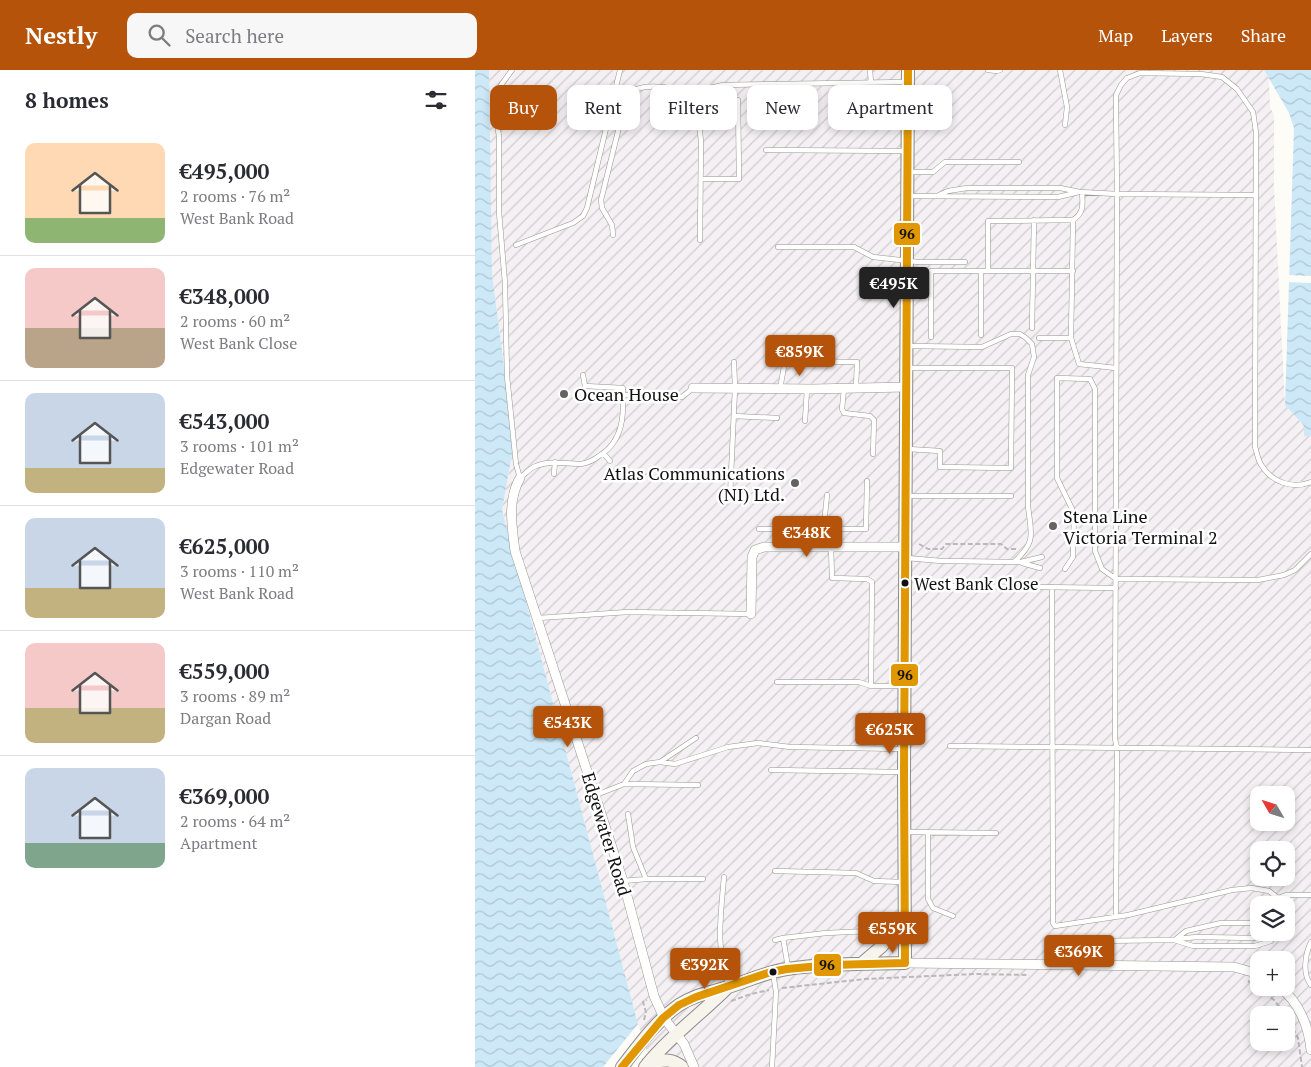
<!DOCTYPE html>
<meta charset="utf-8">
<style>
:root{--surface:#fff;--page:#f7f7f7;--text:#2b2b33;--muted:#7c7c81;--line:#e1e1e2;--accent:#b45309}
body{margin:0;font-family:"PT Serif",serif;background:var(--page);color:var(--text);height:100vh;display:flex;flex-direction:column;font-size:19px;white-space:nowrap}
*{box-sizing:border-box;margin:0}
p{font-size:16px;color:var(--muted)}
.icon{flex:none;width:28px;height:28px;fill:none;stroke:currentColor;stroke-width:2;stroke-linecap:round;stroke-linejoin:round}
.map{position:relative;flex:1;overflow:hidden}
.side{display:flex;flex-direction:column;background:var(--surface);width:475px}
.side>*{flex:none}
.banner{position:absolute;left:15px;top:15px;width:475px;height:45px;display:flex;gap:10px}
.needle{width:32px;rotate:309deg}
.controls{position:absolute;left:775px;top:716px;display:grid;gap:10px}
.controls a{display:grid;place-items:center;width:45px;height:45px;border-radius:10px;background:var(--surface);box-shadow:0 2px 8px #0003;font-size:25px}
.price{position:absolute;translate:-50% -42px;padding:0 11px;border-radius:5px;background:var(--accent);color:#fff;font-size:16px;line-height:32px;filter:drop-shadow(0 1px 2px #0008)}
.price::after{content:'';position:absolute;left:50%;top:30px;width:15px;height:11px;margin-left:-8px;background:inherit;clip-path:polygon(0 0,100% 0,50% 100%)}
.price.selected{background:#222;color:#fff}
ul{padding:0;list-style:none}
li{display:flex;align-items:center;gap:15px;height:125px;padding:0 25px}
li+li{border-top:1px solid var(--line)}
li span{display:grid;place-items:center;flex:none;width:140px;height:100px;border-radius:10px;color:#555}
li>.icon{margin-inline-start:auto}
span .icon{width:60px;height:60px;fill:#fffc;stroke-width:1}
li b{font-size:21px}
h2{display:flex;justify-content:space-between;align-items:center;height:60px;padding:0 25px;font-size:21px}
.tag{padding:0 18px;border-radius:10px;background:var(--surface);box-shadow:0 2px 8px #0003;font-size:18px;line-height:45px}
.tag.selected{background:var(--accent);color:#fff}
header{display:flex;align-items:center;gap:30px;box-sizing:border-box;height:70px;padding:0 25px;background:var(--accent);color:#fff}
header strong{font-size:24px}
nav{display:flex;gap:28px;margin-inline-start:auto;font-size:18px}
.search{width:350px;height:45px;background:var(--page);display:flex;align-items:center;gap:12px;box-sizing:border-box;padding:0 18px;border-radius:10px;color:var(--muted);font-size:19px}
main{display:flex;flex:1;min-height:0}
.map>svg:first-child{display:block}
</style>
<header>
<strong>Nestly</strong>
<div class="search"><svg class="icon" aria-label="search" viewBox="0 0 24 24"><circle cx="10" cy="10" r="6"/><path d="M15 15l6 6"/></svg>Search here</div>
<nav><a>Map</a><a>Layers</a><a>Share</a></nav>
</header>
<main>
<section class="side">
<h2>8 homes<svg class="icon" aria-label="filters" viewBox="0 0 24 24"><path d="M4 7h16M4 17h16"/><circle cx="9" cy="7" r="2"/><circle cx="15" cy="17" r="2"/></svg></h2>
<ul>
<li><span style="background:linear-gradient(#ffd9b3 75%,#8fb573 0)"><svg class="icon" aria-label="home" viewBox="0 0 24 24"><path d="M3 11l9-7 9 7M6 9v11h12V9"/></svg></span><div><b>€495,000</b><p>2 rooms · 76 m²</p><p>West Bank Road</p></div></li>
<li><span style="background:linear-gradient(#f6c9c9 60%,#b9a48a 0)"><svg class="icon" aria-label="home" viewBox="0 0 24 24"><path d="M3 11l9-7 9 7M6 9v11h12V9"/></svg></span><div><b>€348,000</b><p>2 rooms · 60 m²</p><p>West Bank Close</p></div></li>
<li><span style="background:linear-gradient(#c9d6e8 75%,#c2b280 0)"><svg class="icon" aria-label="home" viewBox="0 0 24 24"><path d="M3 11l9-7 9 7M6 9v11h12V9"/></svg></span><div><b>€543,000</b><p>3 rooms · 101 m²</p><p>Edgewater Road</p></div></li>
<li><span style="background:linear-gradient(#c9d6e8 70%,#c2b280 0)"><svg class="icon" aria-label="home" viewBox="0 0 24 24"><path d="M3 11l9-7 9 7M6 9v11h12V9"/></svg></span><div><b>€625,000</b><p>3 rooms · 110 m²</p><p>West Bank Road</p></div></li>
<li><span style="background:linear-gradient(#f6c9c9 65%,#c2b280 0)"><svg class="icon" aria-label="home" viewBox="0 0 24 24"><path d="M3 11l9-7 9 7M6 9v11h12V9"/></svg></span><div><b>€559,000</b><p>3 rooms · 89 m²</p><p>Dargan Road</p></div></li>
<li><span style="background:linear-gradient(#c9d6e8 75%,#7fa58c 0)"><svg class="icon" aria-label="home" viewBox="0 0 24 24"><path d="M3 11l9-7 9 7M6 9v11h12V9"/></svg></span><div><b>€369,000</b><p>2 rooms · 64 m²</p><p>Apartment</p></div></li>
</ul>
</section>
<div class="map">
<svg width="836" height="997" viewBox="0 0 836 997">
<defs>
<pattern id="industrial-furrows" width="10" height="10" patternUnits="userSpaceOnUse" patternTransform="scale(1.25)"><rect width="10" height="10" fill="#f5f0f3"/><path d="M-1 1l2-2M0 10L10 0M9 11l2-2" fill="none" stroke="#d1cdcf"/></pattern>
<pattern id="water-waves" width="16" height="10" patternUnits="userSpaceOnUse" patternTransform="scale(1.25)"><rect width="16" height="10" fill="#cde8f7"/><path d="M0 5q4-4 8 0t8 0" fill="none" stroke="#afc6d3"/></pattern>
</defs>
<rect width="100%" height="100%" fill="#fdfcf7"/>
<path fill="url(#industrial-furrows)" fill-rule="evenodd" d="M13,0H789L794,9L795,38L799,44V116L810,335L829,356L836,358V997H177L163,954L27,440L39,373L17,204ZM784,725H811V752H784ZM784,780H811V808H784ZM784,835H811V862H784ZM784,890H811V918H784ZM784,945H811V972H784Z"/>
<path fill="url(#water-waves)" d="M0,0H14L17,204L39,373L27,440L163,954L128,997H0Z
M789,0H836V366H829V356L810,335L819,58L814,43Z"/>
<path fill="#fdfcf7" d="M811,205L836,206V213L811,212Z"/>
<g fill="none" stroke-linecap="round" stroke-linejoin="round">
<defs>
<path id="lane" d="M37,0L26,15L20,43L24,66V142L30,213L32,306L41,394L45,408C50,404 55,398 61,396C75,390 91,394 106,394C112,393 119,390 124,386C149,371 149,344 148,318L110,316L108,305
M395,0L396,13
M513,0L522,1L525,0
M585,0L592,37L590,55
M291,80L432,81
M435,102H458L470,92H544
M226,109H264L263,30
M607,122C608,134 609,143 598,150L596,268L604,294L641,298
M464,125L473,121L492,118H585L605,122L642,124L780,125
M433,126L583,127L604,122
M138,165L137,155L127,138L126,130L152,25C168,9 205,20 224,24
M225,170L226,71L222,36L224,24L230,19L248,15L432,12
M41,175L98,153L108,146L112,138L145,0
M303,177H379L398,187L443,192H490
M513,201V151L598,150
M557,258L559,150
M506,265V201
M456,267V201H598
M564,268H596
M433,276L507,277L536,264H545L551,268L557,274L559,287L553,305V436C556,464 562,471 539,492
M305,319L310,291L382,292L381,318
M369,319L367,339L369,343L395,346L399,350L398,384
M148,325L207,327L218,318
M259,346L302,348
M330,351L332,319
M433,379L465,381V397L536,398L537,298H434
M129,384L135,391
M79,404L80,392
M432,426H536
M255,427L260,318L259,292
M284,459H391L392,411
M347,476L352,425
M356,477L357,508L392,509L397,512L396,616
M432,488L466,491L546,492L567,487
M547,493L565,498
M590,499L598,487L599,443L582,408V308L615,309L620,319V481L627,499L641,509L783,510L809,505L820,500L836,484
M475,516L641,518
M577,517L578,853L580,856L653,845L757,820L777,818L794,821L803,828L805,835
M63,548L153,542L276,544
M302,612H384L396,616H428
M475,676L836,680
M185,692L221,668
M296,700L427,702
M149,714L158,701L171,694L185,692L200,694L253,677L283,673L315,677L429,679
M121,725L149,714L223,715
M430,762L521,763
M453,763V829L458,838L478,846
M300,801L381,803L399,811L427,812
M249,807C246,842 240,882 254,915
M171,809H228
M148,811L171,809L158,777L153,744
M803,828L811,825H836
M641,847L642,678L640,669L642,124L641,31V25L646,15L652,8L665,3L726,4L747,7L762,19L778,42L781,62L780,377C782,383 783,391 787,396C798,413 818,419 836,412
M308,868L351,863L394,861
M701,869L722,867L779,868L794,862
M701,869L711,861L746,853H784
M300,870L308,868L313,897
M836,872C830,884 827,904 836,915
M576,894L600,875L620,871L699,870L718,876H780L796,871L802,862
M297,997L301,922L298,903"/>
<path id="street" d="M218,318L337,319L432,317
M45,408C32,431 37,456 40,481L148,811L179,926L189,948L209,974L219,997
M276,544L277,487L280,480L289,477H431
M430,893L759,897L784,904
M805,918C824,931 834,958 836,980"/>
<path id="secondary" d="M386,894L406,877L429,850
M173,993C186,991 196,987 207,997
M147,997C164,975 181,951 204,935C219,925 233,923 250,918C271,912 290,902 312,899C349,893 392,894 430,893L429,702L433,0
M170,997C194,967 225,945 252,918"/>
</defs>
<use href="#lane" stroke="#979795" stroke-width="5.5"/>
<use href="#street" stroke="#979795" stroke-width="10"/>
<use href="#secondary" stroke="#8e8d8b" stroke-width="14"/>
<path stroke="#b9b9b8" stroke-width="2" stroke-dasharray="5 2.5" stroke-linecap="butt" d="M444,474L453,479H467L471,474H526L532,479H543
M773,911L784,917
M307,918L390,909L500,904L554,905
M784,918L799,930L811,945
M256,931L276,924L294,920
M811,945L823,968L827,997
M169,950L171,942L168,932L172,930"/>
<use href="#lane" stroke="#fffffe" stroke-width="4.5"/>
<use href="#street" stroke="#fffffe" stroke-width="9"/>
<use href="#secondary" stroke="#f6f4eb" stroke-width="12"/>
<defs>
<path id="bus-1" d="M147,997L188,948L204,935L221,927L296,902L312,899L356,895L430,893L429,702L433,0"/>
</defs>
<use href="#bus-1" stroke="#fff" stroke-width="11"/>
<use href="#bus-1" stroke="#e09702" stroke-width="8"/>
</g>
<g fill="#646362" stroke="#fff" stroke-width="2">
<circle cx="89" cy="324" r="5"/>
<circle cx="320" cy="413" r="5"/>
<circle cx="578" cy="456" r="5"/>
</g>
<g fill="#111" stroke="#fff" stroke-width="2">
<circle cx="430" cy="513" r="4.5"/>
<circle cx="298" cy="902" r="4.5"/>
</g>
<g text-anchor="middle" dominant-baseline="central" stroke-width="5" stroke-linejoin="round" paint-order="stroke">
<g font-size="17" fill="#111" stroke="#fff" text-anchor="start">
<text x="439" y="513">West Bank Close</text>
</g>
<g font-size="18" fill="#111" stroke="#fff" text-anchor="start">
<text x="99" y="324">Ocean House</text>
<text x="310" y="403" text-anchor="end">Atlas Communications<tspan x="310" dy="21">(NI) Ltd.</tspan></text>
<text x="588" y="446">Stena Line<tspan x="588" dy="21">Victoria Terminal 2</tspan></text>
</g>
<g font-size="18" fill="#111" stroke="#fff">
<text transform="translate(132 764) rotate(73)">Edgewater Road</text>
</g>
</g>
<g stroke="#fff" stroke-width="2">
<rect x="418" y="152" width="28" height="24" rx="5" fill="#e09702"/>
<rect x="415" y="593" width="29" height="24" rx="5" fill="#e09702"/>
<rect x="338" y="883" width="29" height="24" rx="5" fill="#e09702"/>
</g>
<g font-size="14" text-anchor="middle" font-weight="bold" fill="#111">
<text x="432" y="169">96</text>
<text x="430" y="610">96</text>
<text x="352" y="900">96</text>
</g>
</svg>
<div class="controls">
<a><svg class="needle" viewBox="-14 -14 28 28"><path d="M0-13l5 13h-10z" fill="#e53935"/><path d="M0 13l5-13h-10z" fill="#7c7c81"/></svg></a>
<a><svg class="icon" aria-label="locate" viewBox="0 0 24 24"><circle cx="12" cy="12" r="6"/><path d="M12 2v4M12 18v4M2 12h4M18 12h4"/></svg></a>
<a><svg class="icon" aria-label="layers" viewBox="0 0 24 24"><path d="M12 4l9 5-9 5-9-5zM3 14l9 5 9-5"/></svg></a>
<a>+</a>
<a>−</a>
</div>
<b class="price selected" style="left:419px;top:239px">€495K</b>
<b class="price" style="left:325px;top:307px">€859K</b>
<b class="price" style="left:332px;top:488px">€348K</b>
<b class="price" style="left:93px;top:678px">€543K</b>
<b class="price" style="left:415px;top:685px">€625K</b>
<b class="price" style="left:418px;top:884px">€559K</b>
<b class="price" style="left:604px;top:907px">€369K</b>
<b class="price" style="left:230px;top:920px">€392K</b>
<div class="banner">
<a class="tag selected">Buy</a>
<a class="tag">Rent</a>
<a class="tag">Filters</a>
<a class="tag">New</a>
<a class="tag">Apartment</a>
</div>
</div>
</main>
